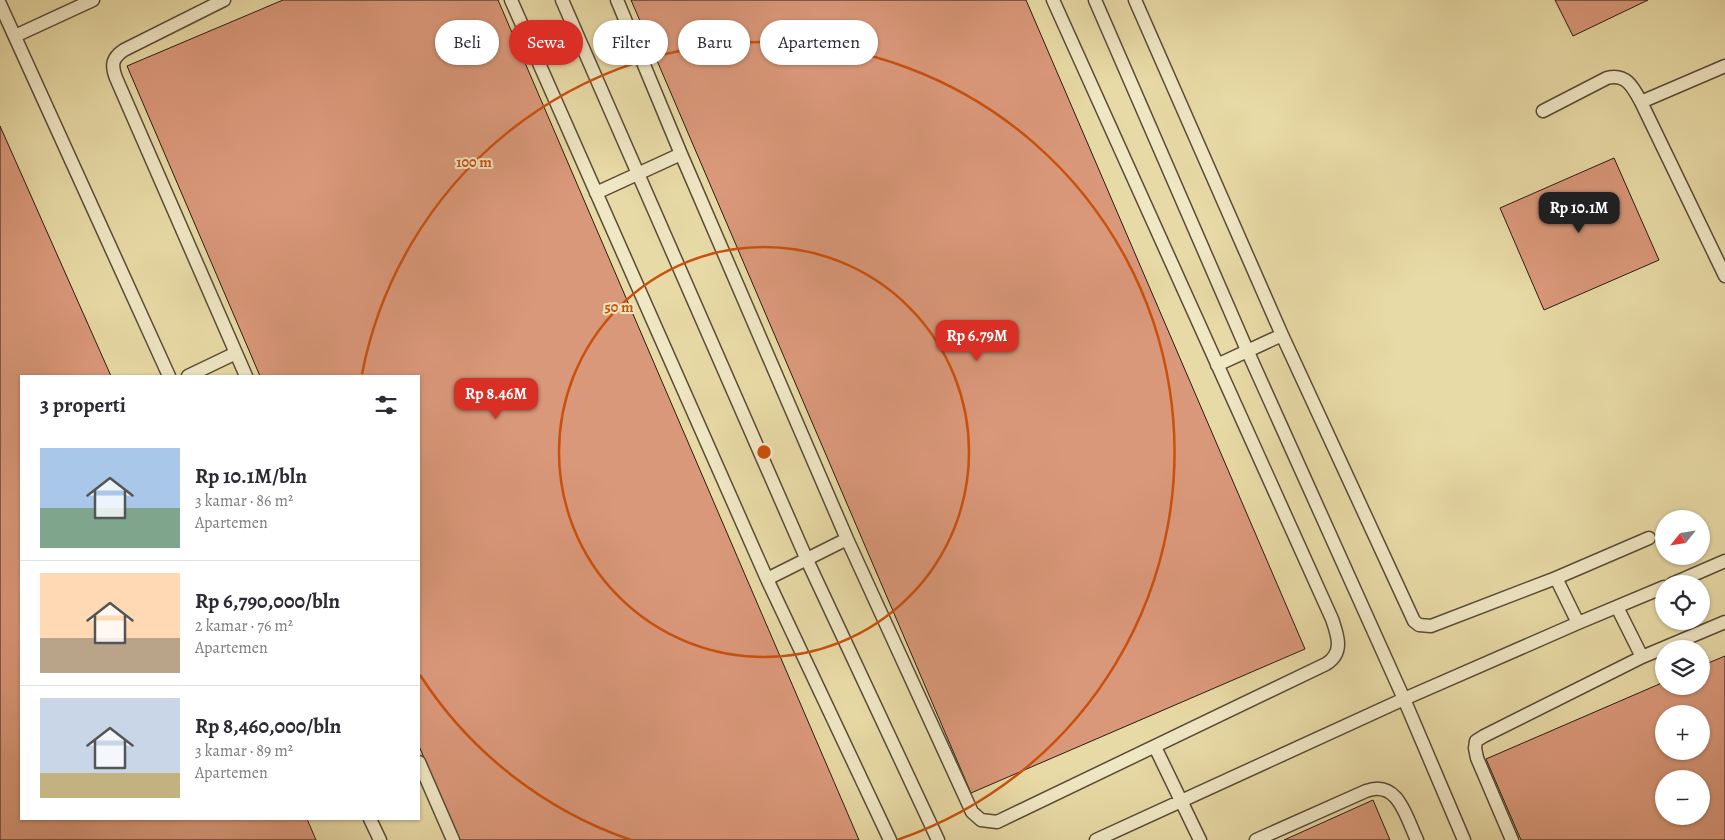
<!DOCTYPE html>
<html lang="id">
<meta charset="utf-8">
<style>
:root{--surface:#fff;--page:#f7f7f7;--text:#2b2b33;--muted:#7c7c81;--line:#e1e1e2;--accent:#d93025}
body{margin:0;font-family:Alegreya,serif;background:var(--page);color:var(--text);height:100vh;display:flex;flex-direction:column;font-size:19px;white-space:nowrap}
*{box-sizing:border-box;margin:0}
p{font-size:16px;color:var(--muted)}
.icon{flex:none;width:28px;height:28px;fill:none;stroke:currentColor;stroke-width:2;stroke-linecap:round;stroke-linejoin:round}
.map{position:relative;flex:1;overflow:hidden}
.side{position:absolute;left:20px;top:375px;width:400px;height:445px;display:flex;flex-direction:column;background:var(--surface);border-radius:0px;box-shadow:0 1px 4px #0004}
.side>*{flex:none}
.hud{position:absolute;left:435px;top:20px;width:475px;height:45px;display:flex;gap:10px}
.needle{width:32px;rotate:240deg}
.buttons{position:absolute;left:1655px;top:510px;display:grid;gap:10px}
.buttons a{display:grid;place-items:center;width:55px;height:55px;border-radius:50%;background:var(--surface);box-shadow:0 1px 4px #0004;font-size:25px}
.price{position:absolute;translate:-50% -42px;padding:0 11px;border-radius:10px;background:var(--accent);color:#fff;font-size:16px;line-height:32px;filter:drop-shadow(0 1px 2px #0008)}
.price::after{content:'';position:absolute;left:50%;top:30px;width:15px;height:11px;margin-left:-8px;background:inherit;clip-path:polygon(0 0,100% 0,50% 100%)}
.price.active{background:#222;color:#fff}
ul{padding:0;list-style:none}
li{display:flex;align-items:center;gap:15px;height:125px;padding:0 20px}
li+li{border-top:1px solid var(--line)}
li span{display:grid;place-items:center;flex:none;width:140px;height:100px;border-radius:0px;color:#555}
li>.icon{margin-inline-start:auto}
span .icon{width:60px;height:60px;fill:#fffc;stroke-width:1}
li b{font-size:21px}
h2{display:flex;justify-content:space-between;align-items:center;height:60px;padding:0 20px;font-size:21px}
.chip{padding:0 18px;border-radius:22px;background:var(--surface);box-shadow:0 1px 4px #0004;font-size:18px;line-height:45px}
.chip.active{background:var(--accent);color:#fff}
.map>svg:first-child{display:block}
</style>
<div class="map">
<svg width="1725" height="840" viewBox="0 0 1725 840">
<rect width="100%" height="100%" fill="#e8daa6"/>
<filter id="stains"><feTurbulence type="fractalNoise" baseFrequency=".004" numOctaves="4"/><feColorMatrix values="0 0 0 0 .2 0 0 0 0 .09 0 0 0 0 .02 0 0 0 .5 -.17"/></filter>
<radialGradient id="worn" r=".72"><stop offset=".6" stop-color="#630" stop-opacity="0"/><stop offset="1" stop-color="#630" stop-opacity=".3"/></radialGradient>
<path fill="#da987a" stroke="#291c12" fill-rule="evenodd" d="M283,0H498L859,840H459L419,746V376H260L127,66Z
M631,0H1026L1305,649L971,793Z
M1555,0H1648L1573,36Z
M0,126L111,376H21V819H307L316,840H0Z
M1614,158L1659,260L1544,310L1500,208Z
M1725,656V840H1521L1486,759L1664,682V686H1701V666ZM1664,714H1701V751H1664ZM1664,779H1701V816H1664Z
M1373,800L1390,840H1284Z"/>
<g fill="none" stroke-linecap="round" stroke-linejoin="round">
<defs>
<path id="lane" d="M224,0L124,50C112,58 111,65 116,78L246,376
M511,0L767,579L890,840
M562,0L807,560L938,840
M617,0L681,154L847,539L972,812L981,820L997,822L1326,664C1344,653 1338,636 1332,619L1053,0
M1095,0L1247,350L1404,699L1464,840
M1135,0L1282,335L1414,621L1419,625L1431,626L1556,578L1649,538
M0,4L169,376
M15,36L93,0
M1641,102L1725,66
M1543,111L1607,78C1626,73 1633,87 1641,102L1725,276
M596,193L681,154
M1217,365L1282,335
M188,376L236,353
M1556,578L1578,623
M767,579L847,539
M1672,584L1725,561
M1617,607L1642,657
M1155,747L1200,840
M419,762L453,840
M370,819L380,840
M1096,840L1404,699L1578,623L1664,587
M1256,840L1366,791C1398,779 1406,817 1417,840
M1512,840L1477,758L1475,748L1476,741L1484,736L1642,657L1725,622"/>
</defs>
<use href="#lane" stroke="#594c37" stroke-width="15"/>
<use href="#lane" stroke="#f0e7c5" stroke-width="12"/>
</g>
<g fill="none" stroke="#cb500d" stroke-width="2.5">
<circle cx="764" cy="452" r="205"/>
<path d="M631 840A410 410 0 0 1 420 675M362 374A410 410 0 1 1 897 840"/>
</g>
<circle cx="764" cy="452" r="8" fill="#cb500d" stroke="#f0e7c5" stroke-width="2.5"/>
<g font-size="15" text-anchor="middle" font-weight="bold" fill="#cb500d" stroke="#f0e7c5" stroke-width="4" stroke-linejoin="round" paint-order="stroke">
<text x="474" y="167">100 m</text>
<text x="619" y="312">50 m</text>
</g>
<rect width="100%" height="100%" filter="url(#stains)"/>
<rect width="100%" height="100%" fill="url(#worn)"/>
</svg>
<div class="buttons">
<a><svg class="needle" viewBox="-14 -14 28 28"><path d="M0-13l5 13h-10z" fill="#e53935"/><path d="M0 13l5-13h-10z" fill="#7c7c81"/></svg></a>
<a><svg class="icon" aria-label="locate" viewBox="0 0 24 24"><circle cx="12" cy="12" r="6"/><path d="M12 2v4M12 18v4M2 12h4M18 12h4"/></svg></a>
<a><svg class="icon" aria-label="layers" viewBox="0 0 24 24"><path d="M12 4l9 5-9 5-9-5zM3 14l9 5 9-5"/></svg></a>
<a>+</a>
<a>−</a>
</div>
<b class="price active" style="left:1579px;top:234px">Rp 10.1M</b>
<b class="price" style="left:977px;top:362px">Rp 6.79M</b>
<b class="price" style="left:496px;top:420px">Rp 8.46M</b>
<div class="hud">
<a class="chip">Beli</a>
<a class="chip active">Sewa</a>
<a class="chip">Filter</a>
<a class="chip">Baru</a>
<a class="chip">Apartemen</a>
</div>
<section class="side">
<h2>3 properti<svg class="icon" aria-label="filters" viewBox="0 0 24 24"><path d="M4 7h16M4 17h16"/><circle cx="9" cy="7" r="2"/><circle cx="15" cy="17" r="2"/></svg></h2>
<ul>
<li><span style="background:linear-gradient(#a9c7e8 60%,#7fa58c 0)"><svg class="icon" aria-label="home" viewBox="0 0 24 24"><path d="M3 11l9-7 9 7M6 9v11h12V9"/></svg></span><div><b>Rp 10.1M/bln</b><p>3 kamar · 86 m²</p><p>Apartemen</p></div></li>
<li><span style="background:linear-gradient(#ffd9b3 65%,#b9a48a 0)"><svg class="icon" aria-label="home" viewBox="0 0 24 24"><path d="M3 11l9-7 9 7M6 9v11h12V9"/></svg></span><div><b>Rp 6,790,000/bln</b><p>2 kamar · 76 m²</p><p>Apartemen</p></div></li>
<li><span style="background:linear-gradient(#c9d6e8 75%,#c2b280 0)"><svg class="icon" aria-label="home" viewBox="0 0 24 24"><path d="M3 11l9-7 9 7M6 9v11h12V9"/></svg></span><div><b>Rp 8,460,000/bln</b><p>3 kamar · 89 m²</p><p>Apartemen</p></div></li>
</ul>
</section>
</div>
